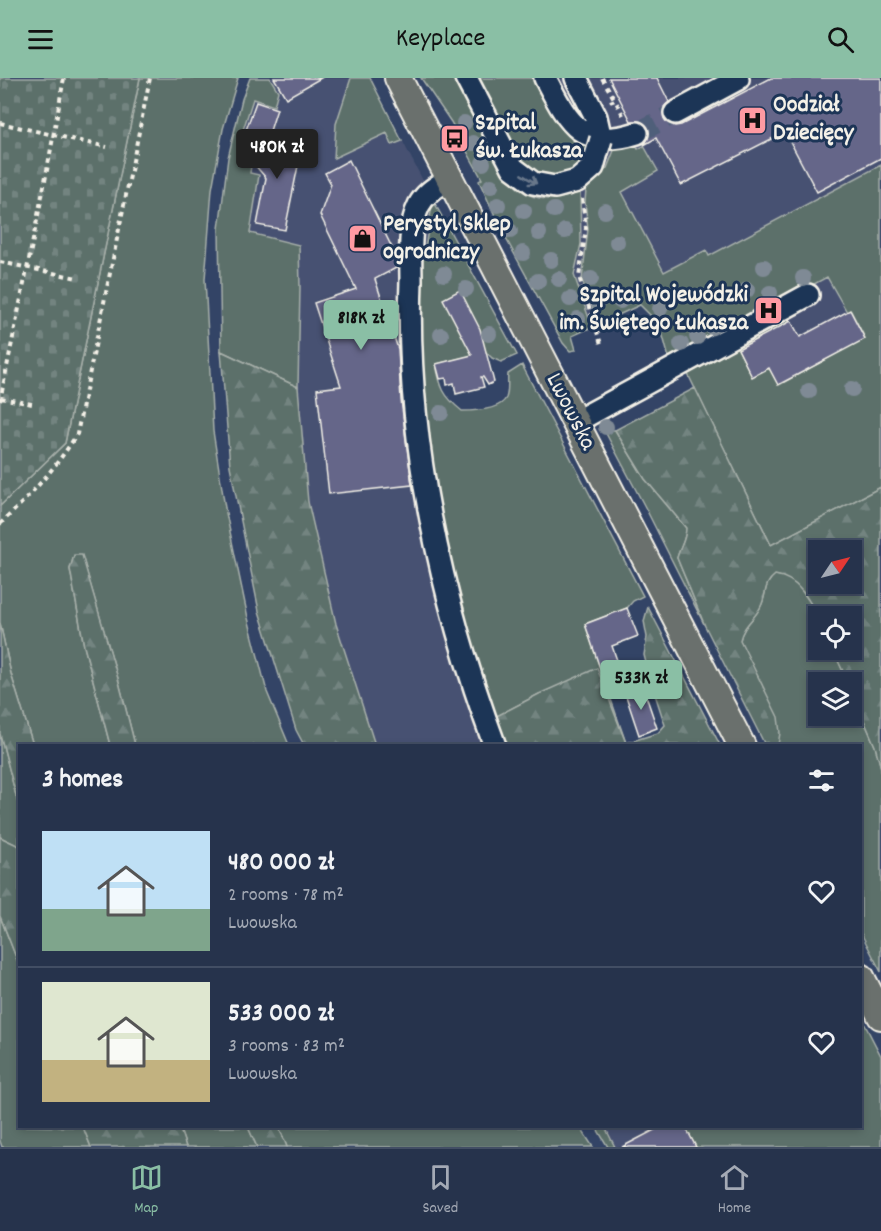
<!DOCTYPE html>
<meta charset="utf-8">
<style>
:root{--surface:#26334c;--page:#323f56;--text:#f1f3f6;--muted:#a4aab5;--line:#424e64;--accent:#8abfa5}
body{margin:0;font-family:Dekko,sans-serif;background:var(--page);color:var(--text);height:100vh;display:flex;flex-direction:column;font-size:22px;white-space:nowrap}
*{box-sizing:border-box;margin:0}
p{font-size:20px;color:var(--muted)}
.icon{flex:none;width:33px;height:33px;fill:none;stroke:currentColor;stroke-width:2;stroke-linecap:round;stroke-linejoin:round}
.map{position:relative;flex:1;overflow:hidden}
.side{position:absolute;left:18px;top:666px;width:844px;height:384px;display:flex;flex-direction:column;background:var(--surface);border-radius:0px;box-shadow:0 3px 9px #0003,0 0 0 2px var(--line)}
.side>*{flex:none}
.needle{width:39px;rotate:55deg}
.tools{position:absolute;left:808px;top:462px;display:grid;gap:12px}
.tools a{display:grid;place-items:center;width:54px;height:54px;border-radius:0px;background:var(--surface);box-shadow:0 3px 9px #0003,0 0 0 2px var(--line);font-size:30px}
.price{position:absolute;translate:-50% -51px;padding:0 14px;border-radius:6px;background:var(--accent);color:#111;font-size:20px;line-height:39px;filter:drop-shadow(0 2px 3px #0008)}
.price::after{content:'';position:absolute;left:50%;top:36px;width:18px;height:14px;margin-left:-9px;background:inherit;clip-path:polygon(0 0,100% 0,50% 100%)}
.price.on{background:#222;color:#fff}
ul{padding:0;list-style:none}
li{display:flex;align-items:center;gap:18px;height:150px;padding:0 24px}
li+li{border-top:2px solid var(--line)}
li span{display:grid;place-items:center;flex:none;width:168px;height:120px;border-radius:0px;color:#555}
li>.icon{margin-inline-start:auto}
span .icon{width:72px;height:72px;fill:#fffc;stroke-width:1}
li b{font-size:26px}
h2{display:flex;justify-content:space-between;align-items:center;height:72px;padding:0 24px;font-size:26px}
header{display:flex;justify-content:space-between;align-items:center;height:78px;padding:0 24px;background:var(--accent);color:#111;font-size:27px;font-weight:600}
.tab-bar{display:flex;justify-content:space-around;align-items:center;height:84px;border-top:2px solid var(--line);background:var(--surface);font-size:16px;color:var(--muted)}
.tab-bar a{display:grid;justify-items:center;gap:3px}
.tab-bar .on{color:var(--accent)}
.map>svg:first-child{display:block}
</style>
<header><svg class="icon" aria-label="menu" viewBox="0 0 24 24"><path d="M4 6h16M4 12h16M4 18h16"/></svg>Keyplace<svg class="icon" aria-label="search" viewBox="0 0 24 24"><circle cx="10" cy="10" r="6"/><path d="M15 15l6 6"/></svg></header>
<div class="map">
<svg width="881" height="1069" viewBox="0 0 881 1069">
<defs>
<pattern id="forest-firs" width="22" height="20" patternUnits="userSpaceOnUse" patternTransform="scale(1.5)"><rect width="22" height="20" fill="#5b6f6b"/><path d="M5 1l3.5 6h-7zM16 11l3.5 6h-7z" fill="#738480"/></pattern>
<pattern id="cemetery-stones" width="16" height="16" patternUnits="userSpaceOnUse" patternTransform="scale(1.5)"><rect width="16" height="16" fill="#5b6f6b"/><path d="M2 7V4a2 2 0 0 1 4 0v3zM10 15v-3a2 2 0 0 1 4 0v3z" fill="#738480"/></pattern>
</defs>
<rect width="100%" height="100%" fill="#346"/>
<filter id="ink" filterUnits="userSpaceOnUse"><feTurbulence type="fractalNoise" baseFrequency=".0167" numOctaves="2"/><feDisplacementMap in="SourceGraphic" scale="12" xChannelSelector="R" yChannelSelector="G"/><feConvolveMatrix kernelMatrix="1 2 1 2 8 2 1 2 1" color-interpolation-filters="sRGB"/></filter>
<g filter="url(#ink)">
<path fill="#465172" d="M250,0H370L433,122L422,187L419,286L503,667H375L336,546L308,424L298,309L219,151L228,80L242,21Z
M421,0H881V409L771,467L652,222L572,258L576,272L570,273L566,270L504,157L479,103L482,101L451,44Z
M596,1049H694L706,1069H608Z"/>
<path fill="#5b6f6b" stroke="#a8b0aa" stroke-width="1.5" d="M140,0H238L223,51L212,111L205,201L213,353L225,430L248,540L267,614L289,667H135L119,604L82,478H74L70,491L84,568L110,667H33L11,596L0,545V428L65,365Z
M250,0H270L278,13L274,28L253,21L242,55L255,59L250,95L259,97L250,155L299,167L300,209L298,309L221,273L219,151L228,80L242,21Z
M351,0H370L402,63L392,67L387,55L334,80L336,46Z
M421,0H453C464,21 475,41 485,62C507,104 526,136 580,114L581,166L574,197L592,249L572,258L576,272L570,273L563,265L504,157L479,103L482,101L451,44Z
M479,0H536L591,66C578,97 554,107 525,88Z
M636,67L638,71L644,68L658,93L622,114L664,194L706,172L709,178L881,87V409L771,467L686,292L775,244L790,241L791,243L738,271L752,298L769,290L779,307L865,260L851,233L847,234L827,199L670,284L660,247L640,227L599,246L582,202L588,151L585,124L586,111L607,90L615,70Z
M433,122L517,277L501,284L492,280L486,274L436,286C440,309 443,318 462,333C474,333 500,332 506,320C509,313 507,303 508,296L522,287L643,518L633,523L627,530L585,546L626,665L539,616L493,640L476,591L431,401L419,286L422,187Z
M604,341L610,352H615L645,401L686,450C686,462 680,469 677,480L705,548L645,429L601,346Z
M775,497L786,499L798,508L812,527L819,542V572H833L848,604H819V638H852V614L875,668L881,690V894L861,855V668L776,667H778L740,562C743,547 755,541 761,528C767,516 763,506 775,497Z
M0,656L19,729V768L0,759Z
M0,838L19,887L20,1048L83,1049L91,1069H2L0,1063Z
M861,939L881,978V1069H696L685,1049L861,1048Z
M179,1049H248L257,1069H186Z
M279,1049H580L593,1069H287Z
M596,1049H605L615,1069H608Z"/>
<path fill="url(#forest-firs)" stroke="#a8b0aa" stroke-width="1.5" fill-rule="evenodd" d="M221,273L298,309L308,424L336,546L375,667H304L296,652L259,533L230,388Z
M695,310L771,467L881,409V690L875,668L852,614V604H848L833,572H852V538H819V542C810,522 798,500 775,497C763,506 767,516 761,528C755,541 743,547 740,562L778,639L780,655L778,667C773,669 768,667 764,665L705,548L677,480C680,469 686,462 686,450L645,401L615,352ZM819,472H852V506H819Z
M74,477H82L119,604L135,667H110L84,568L70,491Z
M648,529L720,667H503L493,640L539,616L597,590L626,665L658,655L665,647L650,601L644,577L647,559L644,543Z
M0,545L11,596L33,667L20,668L19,729L0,656Z
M0,759L19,768V887L0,838Z
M83,1049H179L186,1069H91Z
M248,1049H279L287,1069H257Z"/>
<path fill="url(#cemetery-stones)" stroke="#a8b0aa" stroke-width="1.5" d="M0,0H140L65,365L0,428Z"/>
<path fill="#656689" stroke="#f4f1e8" stroke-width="1.5" d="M274,0H321L286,20Z
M609,0H657L669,24L664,29V40L669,46L675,48L681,47L771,0H881V80L817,114L785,54L681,107L656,60L644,67L649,59V51L641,43H631Z
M256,24L277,31L268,59L246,52Z
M259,59L302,68L285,152L257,147L266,100L254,86Z
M349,82L398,182V189L375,201L398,271L401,322L412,407L329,416L317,311L341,308L314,225L356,211L320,137L331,106L325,95Z
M460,212L480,251L494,304L488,307L483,299H481L484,309L456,316L454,305L447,307L446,300L440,301L436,286L472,277L443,221Z
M850,232L865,261L778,307L769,290L752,299L738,271L791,243L800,259Z
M627,530L638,558L612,568L626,608L608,614L585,546Z
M643,609L657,650L639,657L625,615Z
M662,1048H685L696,1069H622Z"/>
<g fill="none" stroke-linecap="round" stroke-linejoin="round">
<path stroke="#505e7a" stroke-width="21" stroke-dasharray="21 10" stroke-linecap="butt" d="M637,55L675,35"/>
<defs>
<path id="minor" d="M466,0L513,90L533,105L555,109L577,103L593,89L596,78
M545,0C568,44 581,73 637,55
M576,0L596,39L601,61
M675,35L738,1
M450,100C438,108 426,114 419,127C408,149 411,179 411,203C405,358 441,523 495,668
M575,344L808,217"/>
<path id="major" d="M398,0L742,668
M861,899L881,938"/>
</defs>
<use href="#minor" stroke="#f4f1e8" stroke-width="26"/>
<use href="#major" stroke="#f4f1e8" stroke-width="30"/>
<path stroke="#f4f1e8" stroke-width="4" stroke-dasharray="4.5 4.5" stroke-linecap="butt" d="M602,0L615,22
M610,24L615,22L624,39
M0,45L107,69
M582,121L586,150L579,199L602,269
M0,184L77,200
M1,320L32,326
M0,323L45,103L64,0
M0,446C29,419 56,390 77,356L150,0"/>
<use href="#minor" stroke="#1d3557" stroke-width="21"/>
<use href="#major" stroke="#6b706d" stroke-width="26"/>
<defs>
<path id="minor-bridge" d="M596,78L601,61"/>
</defs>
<use href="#minor-bridge" stroke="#f4f1e8" stroke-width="26" stroke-linecap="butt"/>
<use href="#minor-bridge" stroke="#1d3557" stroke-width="21"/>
</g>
<g fill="#7f8a95">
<circle cx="464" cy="45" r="8"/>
<circle cx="473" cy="65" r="8"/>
<circle cx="483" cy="85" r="8"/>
<circle cx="491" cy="108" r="8"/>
<circle cx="498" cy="127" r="8"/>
<circle cx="554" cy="132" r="8"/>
<circle cx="524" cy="133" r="8"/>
<circle cx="605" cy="133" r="8"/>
<circle cx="510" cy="153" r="8"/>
<circle cx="565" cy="153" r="8"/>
<circle cx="539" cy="155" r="8"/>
<circle cx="617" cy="164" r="8"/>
<circle cx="523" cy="175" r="8"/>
<circle cx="551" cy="182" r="8"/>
<circle cx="764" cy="189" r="8"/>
<circle cx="444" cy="196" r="8"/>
<circle cx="803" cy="200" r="8"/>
<circle cx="559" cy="201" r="8"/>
<circle cx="591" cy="201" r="8"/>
<circle cx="538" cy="203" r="8"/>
<circle cx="466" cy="211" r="8"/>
<circle cx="747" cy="212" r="8"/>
<circle cx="770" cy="215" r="8"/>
<circle cx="570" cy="221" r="8"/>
<circle cx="598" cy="223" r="8"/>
<circle cx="620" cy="223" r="8"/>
<circle cx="660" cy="231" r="8"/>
<circle cx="578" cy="241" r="8"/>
<circle cx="712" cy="249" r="8"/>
<circle cx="489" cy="256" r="8"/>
<circle cx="441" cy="257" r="8"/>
<circle cx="697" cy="259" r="8"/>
<circle cx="681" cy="266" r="8"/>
<circle cx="852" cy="311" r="8"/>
<circle cx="809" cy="313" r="8"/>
<circle cx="441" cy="335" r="8"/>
<circle cx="606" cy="349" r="8"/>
</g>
<defs><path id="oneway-shaft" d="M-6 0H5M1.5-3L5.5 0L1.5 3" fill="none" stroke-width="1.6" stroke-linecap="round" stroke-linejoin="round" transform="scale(1.5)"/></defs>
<use stroke="#68778a" href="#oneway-shaft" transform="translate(529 101) rotate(31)"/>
</g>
<defs>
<symbol id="hospital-square" viewBox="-11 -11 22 22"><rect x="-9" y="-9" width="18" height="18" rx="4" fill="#ff9aa2" stroke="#1d3557"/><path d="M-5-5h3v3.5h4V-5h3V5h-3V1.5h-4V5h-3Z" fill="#111"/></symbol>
<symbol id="bus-square" viewBox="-11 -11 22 22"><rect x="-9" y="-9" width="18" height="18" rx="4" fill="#ff9aa2" stroke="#1d3557"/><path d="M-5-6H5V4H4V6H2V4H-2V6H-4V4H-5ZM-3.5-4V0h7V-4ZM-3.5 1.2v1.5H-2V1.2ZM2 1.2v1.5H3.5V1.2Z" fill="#111"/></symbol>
<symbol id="shop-square" viewBox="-11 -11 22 22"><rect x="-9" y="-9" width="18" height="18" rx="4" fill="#ff9aa2" stroke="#1d3557"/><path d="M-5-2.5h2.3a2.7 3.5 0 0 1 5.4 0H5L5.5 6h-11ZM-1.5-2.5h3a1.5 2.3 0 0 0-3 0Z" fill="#111"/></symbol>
</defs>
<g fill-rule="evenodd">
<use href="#hospital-square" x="736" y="26" width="33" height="33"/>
<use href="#bus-square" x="438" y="44" width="33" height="33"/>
<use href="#shop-square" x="346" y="144" width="33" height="33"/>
<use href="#hospital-square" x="752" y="216" width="33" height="33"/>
</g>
<g text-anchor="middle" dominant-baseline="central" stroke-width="6" stroke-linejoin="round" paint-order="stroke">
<g font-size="24" font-weight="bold" fill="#f4f1e8" stroke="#1d3557" text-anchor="start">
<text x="773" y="28">Oodział<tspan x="773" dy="28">Dziecięcy</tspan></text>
<text x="475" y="46">Szpital<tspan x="475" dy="28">św. Łukasza</tspan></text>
<text x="383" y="147">Perystyl Sklep<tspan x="383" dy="28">ogrodniczy</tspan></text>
<text x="748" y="218" text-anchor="end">Szpital Wojewódzki<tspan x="748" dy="28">im. Świętego Łukasza</tspan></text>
</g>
<g font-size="24" fill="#f4f1e8" stroke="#1d3557">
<text transform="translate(570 334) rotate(63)">Lwowska</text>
</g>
</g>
</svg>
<div class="tools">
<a><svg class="needle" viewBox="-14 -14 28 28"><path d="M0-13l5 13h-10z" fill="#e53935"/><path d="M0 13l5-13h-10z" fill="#a4aab5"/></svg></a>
<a><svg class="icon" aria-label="locate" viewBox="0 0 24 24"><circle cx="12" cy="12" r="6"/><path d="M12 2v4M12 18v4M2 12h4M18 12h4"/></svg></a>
<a><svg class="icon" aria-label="layers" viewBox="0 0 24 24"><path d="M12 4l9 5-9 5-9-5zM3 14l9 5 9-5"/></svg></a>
</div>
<b class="price on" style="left:277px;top:102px">480K zł</b>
<b class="price" style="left:361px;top:273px">818K zł</b>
<b class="price" style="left:641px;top:633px">533K zł</b>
<section class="side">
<h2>3 homes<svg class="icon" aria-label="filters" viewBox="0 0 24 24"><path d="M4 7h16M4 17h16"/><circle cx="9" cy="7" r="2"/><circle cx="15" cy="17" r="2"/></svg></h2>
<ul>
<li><span style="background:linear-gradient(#bfe0f5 65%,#7fa58c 0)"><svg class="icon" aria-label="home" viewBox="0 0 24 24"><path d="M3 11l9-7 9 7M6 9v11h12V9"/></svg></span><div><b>480 000 zł</b><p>2 rooms · 78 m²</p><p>Lwowska</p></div><svg class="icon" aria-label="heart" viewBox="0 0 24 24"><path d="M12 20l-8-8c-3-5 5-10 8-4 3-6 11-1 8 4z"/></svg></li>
<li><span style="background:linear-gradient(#dfe7d0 65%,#c2b280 0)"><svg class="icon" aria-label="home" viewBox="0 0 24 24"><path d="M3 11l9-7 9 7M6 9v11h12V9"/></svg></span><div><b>533 000 zł</b><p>3 rooms · 83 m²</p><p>Lwowska</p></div><svg class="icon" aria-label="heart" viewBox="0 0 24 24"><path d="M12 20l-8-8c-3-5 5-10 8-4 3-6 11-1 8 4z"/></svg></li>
</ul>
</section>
</div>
<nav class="tab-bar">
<a class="on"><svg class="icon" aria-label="map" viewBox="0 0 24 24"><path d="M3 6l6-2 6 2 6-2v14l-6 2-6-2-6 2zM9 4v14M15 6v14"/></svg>Map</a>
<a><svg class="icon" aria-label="saved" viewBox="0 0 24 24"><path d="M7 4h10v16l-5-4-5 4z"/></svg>Saved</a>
<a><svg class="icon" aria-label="home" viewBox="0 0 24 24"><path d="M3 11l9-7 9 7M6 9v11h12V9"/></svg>Home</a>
</nav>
